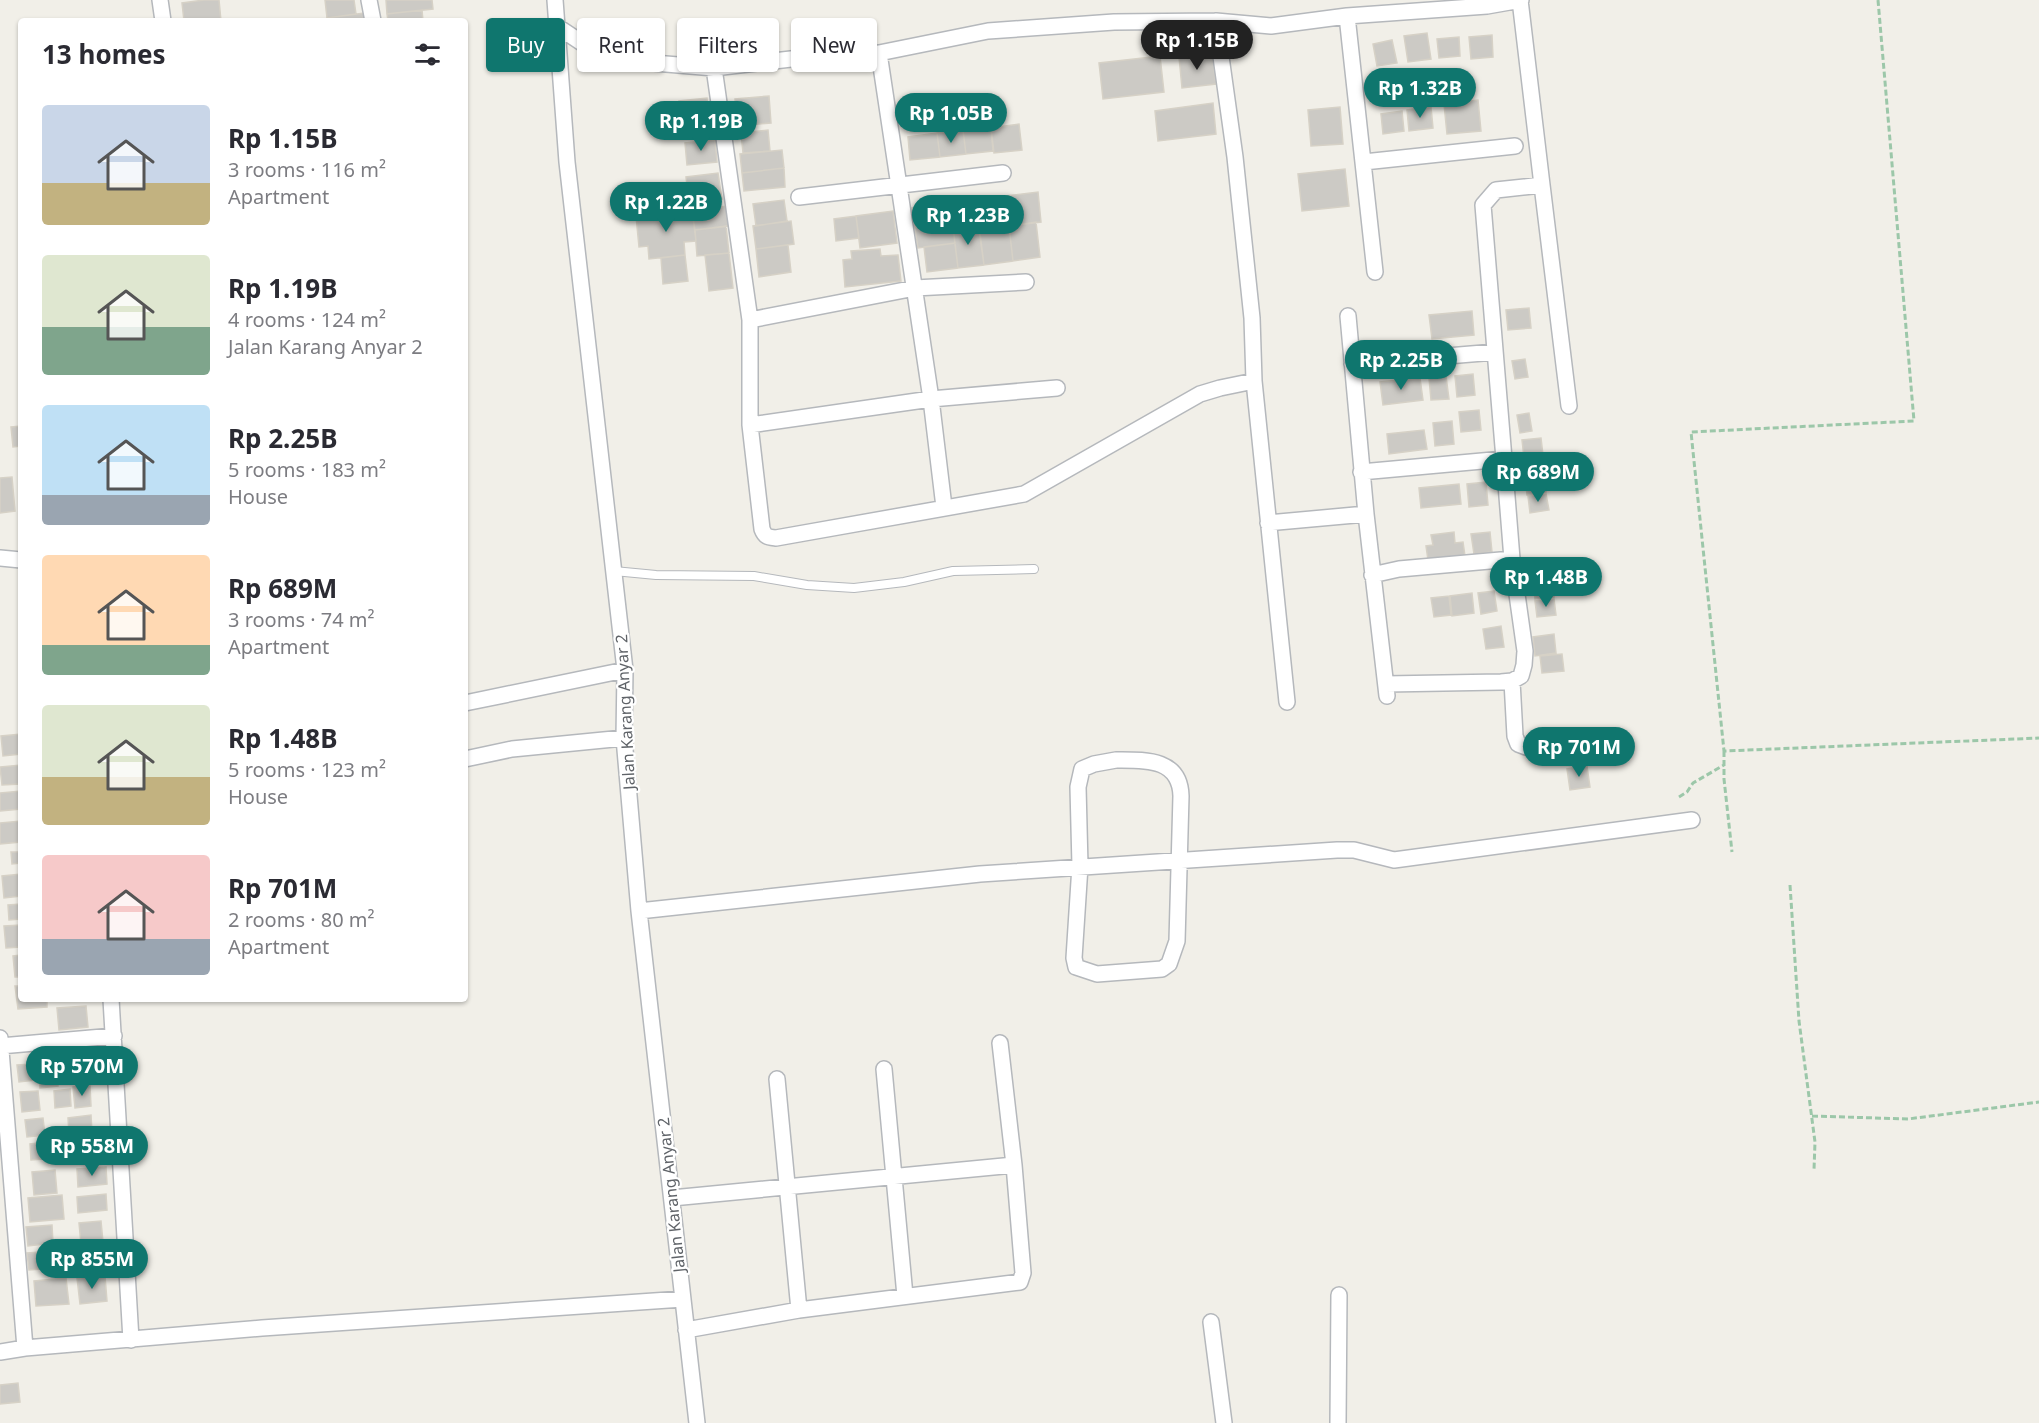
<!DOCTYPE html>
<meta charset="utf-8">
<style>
:root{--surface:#fff;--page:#f7f7f7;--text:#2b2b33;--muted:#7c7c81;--accent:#0f766e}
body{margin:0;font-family:"Noto Sans",sans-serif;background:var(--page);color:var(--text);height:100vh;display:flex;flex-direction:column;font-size:22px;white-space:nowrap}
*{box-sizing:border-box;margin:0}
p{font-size:20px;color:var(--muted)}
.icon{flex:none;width:33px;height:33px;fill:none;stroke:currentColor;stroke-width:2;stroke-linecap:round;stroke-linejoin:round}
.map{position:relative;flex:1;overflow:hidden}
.side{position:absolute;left:18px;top:18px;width:450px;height:984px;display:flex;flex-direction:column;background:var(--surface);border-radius:6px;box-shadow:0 2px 4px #0004}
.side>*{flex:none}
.banner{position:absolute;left:486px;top:18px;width:570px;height:54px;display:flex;gap:12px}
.price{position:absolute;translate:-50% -51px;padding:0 14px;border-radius:21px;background:var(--accent);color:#fff;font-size:20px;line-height:39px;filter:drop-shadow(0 2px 3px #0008)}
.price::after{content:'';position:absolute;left:50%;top:36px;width:18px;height:14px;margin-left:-9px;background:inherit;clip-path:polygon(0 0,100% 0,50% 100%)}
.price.on{background:#222;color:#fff}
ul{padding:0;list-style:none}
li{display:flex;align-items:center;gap:18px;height:150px;padding:0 24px}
li span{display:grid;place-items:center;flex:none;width:168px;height:120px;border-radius:6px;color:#555}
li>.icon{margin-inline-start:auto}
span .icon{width:72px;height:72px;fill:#fffc;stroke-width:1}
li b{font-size:26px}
h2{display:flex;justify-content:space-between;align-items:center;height:72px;padding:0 24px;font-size:26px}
.pill{padding:0 21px;border-radius:6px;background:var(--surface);box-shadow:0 2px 4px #0004;font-size:21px;line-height:54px}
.pill.on{background:var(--accent);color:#fff}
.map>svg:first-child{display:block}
</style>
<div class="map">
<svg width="2039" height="1423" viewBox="0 0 2039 1423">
<rect width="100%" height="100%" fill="#f1efe8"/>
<path fill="#cccac5" stroke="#d6d1c6" stroke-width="1.5" d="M204,0H219L221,21H184L182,3Z
M325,0H354L356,14L327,18Z
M386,0H432L433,9L387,14Z
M422,10L423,21H388L387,14Z
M364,13L365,21H327V18Z
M1427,33L1431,59L1408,62L1404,36Z
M1492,35L1493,57L1471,59L1469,37Z
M1459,37L1460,56L1439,58L1437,39Z
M1392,40L1397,63L1377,66L1373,44Z
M1212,53L1216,84L1182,88L1179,57Z
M1160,56L1164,92L1103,99L1099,63Z
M769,96L771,123L737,126L735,99Z
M707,98L710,124L682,127L679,101Z
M1478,100L1481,131L1447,134L1444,104Z
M1213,103L1216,134L1158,141L1155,111Z
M1340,107L1343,144L1311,146L1308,110Z
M1431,107L1433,128L1409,131L1407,110Z
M1402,111L1404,131L1383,134L1381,114Z
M1019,124L1022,150L994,153L991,128Z
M991,128L993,151L966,154L963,130Z
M768,130L770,151L743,153L741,133Z
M963,130L966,154L940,157L937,133Z
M937,133L940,157L910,160L908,137Z
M715,140L717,162L687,165L685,143Z
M782,150L784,168L742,173L740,154Z
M784,168L785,187L744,191L742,173Z
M1345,169L1349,206L1302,211L1298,174Z
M718,173L722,199L689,203L686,177Z
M1038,192L1041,222L1009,226L1005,196Z
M1005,196L1009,226L979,230L976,200Z
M784,200L787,221L756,226L753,204Z
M976,200L979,225L953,228L950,203Z
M950,203L955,243L918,248L912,208Z
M728,206L730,226L695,230L692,210Z
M692,210L696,241L684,242L685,255L649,259L648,246L639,247L636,216Z
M893,211L897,243L860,248L856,216Z
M856,216L859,238L836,241L834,219Z
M791,221L794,244L756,249L753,226Z
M1036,222L1040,257L1013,261L1009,226Z
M979,225L984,265L958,268L953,228Z
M726,226L729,253L697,256L695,230Z
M1009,226L1013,261L984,265L979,230Z
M955,243L958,268L927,272L924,247Z
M788,245L791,272L759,277L756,249Z
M880,249L881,256L898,255L901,281L845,287L843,260L852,259L851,251Z
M729,253L733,288L709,291L705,255Z
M685,255L688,281L663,284L661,258Z
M1529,308L1531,328L1508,330L1506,310Z
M1472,311L1474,335L1432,339L1429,315Z
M1525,359L1528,377L1515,379L1512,361Z
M1473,374L1475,395L1457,397L1455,376Z
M1446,376L1449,399L1431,400L1429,378Z
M1420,378L1423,400L1383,405L1380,382Z
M1479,410L1481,430L1461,432L1459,412Z
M1529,413L1532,431L1520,433L1517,415Z
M1452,421L1454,444L1435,446L1433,423Z
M21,426V446L13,447L11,427Z
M1424,430L1427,449L1389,454L1387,434Z
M1541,438L1543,455L1524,458L1522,440Z
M1543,473L1546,492L1527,495L1525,475Z
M12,477L15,511L0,513V478Z
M1486,482L1488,505L1469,507L1467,484Z
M1459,484L1461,504L1421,508L1419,488Z
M1546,494L1549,510L1530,513L1528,496Z
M1454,532L1455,543L1463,542L1465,556L1428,560L1426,546L1433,545L1431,535Z
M1490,532L1492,552L1474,554L1471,534Z
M1552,578L1554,597L1535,599L1533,580Z
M1494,591L1497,611L1481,614L1478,593Z
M1472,593L1474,613L1452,616L1450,596Z
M1449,596L1451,615L1434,617L1431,598Z
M1554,599L1556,615L1537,617L1535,601Z
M1501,626L1504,647L1486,649L1483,629Z
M1554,634L1556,653L1535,656L1533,637Z
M1562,654L1564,671L1542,673L1540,656Z
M21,734V754L3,756L1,736Z
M21,765V784L2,785L0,767Z
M1587,766L1590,787L1570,790L1567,769Z
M21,791V809L0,811V793Z
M21,821V842L0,844V823Z
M11,852H21V863L12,864Z
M21,874V896L4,898L2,876Z
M21,904V919L9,920L8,905Z
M21,925V947L6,948L4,926Z
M21,955V977H15L13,956Z
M15,986H21V999H47V1007L18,1009Z
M86,1006L88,1027L59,1030L57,1008Z
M96,1056L98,1075L75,1077L73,1058Z
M56,1059L58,1086L40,1088L38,1060Z
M33,1064L35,1080L19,1082L17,1065Z
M90,1086L91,1106L75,1108L73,1087Z
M70,1089L71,1106L55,1108L54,1091Z
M38,1091L40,1110L22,1112L20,1092Z
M91,1115L92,1132L69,1134L68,1118Z
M43,1118L45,1135L27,1137L25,1120Z
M95,1139L97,1159L67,1161L65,1142Z
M55,1141L57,1158L31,1160L30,1144Z
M106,1167L107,1184L78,1187L77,1169Z
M55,1170L57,1193L34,1195L32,1172Z
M106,1194L107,1210L78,1213L77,1197Z
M62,1195L64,1219L30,1222L28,1198Z
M101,1221L103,1242L81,1244L79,1223Z
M52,1225L53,1243L28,1246L26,1227Z
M54,1251L55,1268L29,1270L27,1253Z
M101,1253L103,1272L82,1273L81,1255Z
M105,1276L107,1301L80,1304L77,1278Z
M66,1278L69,1304L36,1306L34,1281Z
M18,1383L20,1402L0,1404V1385Z"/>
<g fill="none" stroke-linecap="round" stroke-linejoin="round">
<defs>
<path id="service" d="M614,571L656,575L754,576L807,585L854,588L904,582L953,571L1034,569"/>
<path id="minor" d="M160,0L163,21
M369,0L373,21
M555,0L567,162L625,670L624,738L639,911L697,1423
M1347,16L1375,272
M1216,21L1235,157L1252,318L1254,381L1287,702
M558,27L597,53L642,62L714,68L808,57L879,53L988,31L1114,22L1216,21L1271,26L1347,16L1487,6L1521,0
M879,53L931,399L944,507
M714,68L750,320V425L762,529C765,537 768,537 776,538L1024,494L1200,394L1220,388L1254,381
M1364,162L1515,146
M1542,185L1569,406
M799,197L1003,173
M750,320L915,288L1026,282
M1352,364L1495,352
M750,425L931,399L1057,388
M1504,459L1483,205L1496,190L1542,185L1520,0
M1361,472L1504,459L1512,559L1399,569L1372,575
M1366,514L1387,696
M1268,523L1366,514L1348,316
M0,558L21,560
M1512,681L1515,736L1518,744L1526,747L1565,743
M1386,684L1501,682L1512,681L1521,676L1524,665L1525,651L1512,559
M465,703L625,670
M465,759L512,749L624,738
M1116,760C1145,760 1180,758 1181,796L1177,941L1169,964L1162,969L1097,974L1076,967L1074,958L1080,866L1078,787L1082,769L1094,764Z
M639,911L980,874L1337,850H1354L1394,860L1692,820
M111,999L131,1340
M0,1038L25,1348
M1000,1043L1014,1165
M0,1046L114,1036
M884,1069L905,1296
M777,1079L799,1310
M672,1198L1014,1165L1023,1273L1020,1282L799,1310L686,1330
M1211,1322L1224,1423
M0,1352L25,1348L262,1328L683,1299
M1338,1423L1339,1295"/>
</defs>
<use href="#service" stroke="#b5b8bc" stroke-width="10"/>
<use href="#minor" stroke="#b5b8bc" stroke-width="18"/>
<path stroke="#9cc7a9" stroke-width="3" stroke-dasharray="6 3" stroke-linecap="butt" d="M1878,0L1914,421L1691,432L1724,751L2039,738
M1724,751V779L1732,852
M1679,797L1687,792L1693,783L1724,765
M1790,885L1799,1021L1815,1142L1814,1170
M1812,1116L1908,1119L2039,1102"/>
<use href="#service" stroke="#fff" stroke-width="8"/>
<use href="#minor" stroke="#fff" stroke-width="15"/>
</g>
<g text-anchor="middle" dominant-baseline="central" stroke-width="4.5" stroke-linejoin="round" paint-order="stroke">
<g font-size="16" fill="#5f6368" stroke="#fff">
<text transform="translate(625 712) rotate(-93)">Jalan Karang Anyar 2</text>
<text transform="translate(671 1195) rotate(-96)">Jalan Karang Anyar 2</text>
</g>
</g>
</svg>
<b class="price on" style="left:1197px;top:71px">Rp 1.15B</b>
<b class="price" style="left:1420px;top:119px">Rp 1.32B</b>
<b class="price" style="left:951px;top:144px">Rp 1.05B</b>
<b class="price" style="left:701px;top:152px">Rp 1.19B</b>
<b class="price" style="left:666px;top:233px">Rp 1.22B</b>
<b class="price" style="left:968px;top:246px">Rp 1.23B</b>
<b class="price" style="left:1401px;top:391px">Rp 2.25B</b>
<b class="price" style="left:1538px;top:503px">Rp 689M</b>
<b class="price" style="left:1546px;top:608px">Rp 1.48B</b>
<b class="price" style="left:1579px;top:778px">Rp 701M</b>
<b class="price" style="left:82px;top:1097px">Rp 570M</b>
<b class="price" style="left:92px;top:1177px">Rp 558M</b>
<b class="price" style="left:92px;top:1290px">Rp 855M</b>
<div class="banner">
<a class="pill on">Buy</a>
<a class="pill">Rent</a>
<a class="pill">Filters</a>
<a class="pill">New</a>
</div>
<section class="side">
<h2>13 homes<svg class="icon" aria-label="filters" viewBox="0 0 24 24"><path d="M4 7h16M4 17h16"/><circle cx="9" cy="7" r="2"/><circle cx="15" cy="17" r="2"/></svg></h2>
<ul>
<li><span style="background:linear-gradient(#c9d6e8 65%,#c2b280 0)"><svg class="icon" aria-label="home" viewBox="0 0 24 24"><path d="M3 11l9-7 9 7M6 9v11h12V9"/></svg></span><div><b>Rp 1.15B</b><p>3 rooms · 116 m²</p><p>Apartment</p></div></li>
<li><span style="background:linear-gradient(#dfe7d0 60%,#7fa58c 0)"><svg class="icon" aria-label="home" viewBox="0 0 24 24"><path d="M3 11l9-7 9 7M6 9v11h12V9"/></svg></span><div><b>Rp 1.19B</b><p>4 rooms · 124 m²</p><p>Jalan Karang Anyar 2</p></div></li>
<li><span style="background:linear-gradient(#bfe0f5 75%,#9aa5b1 0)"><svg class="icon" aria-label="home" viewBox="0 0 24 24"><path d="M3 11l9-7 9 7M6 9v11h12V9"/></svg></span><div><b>Rp 2.25B</b><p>5 rooms · 183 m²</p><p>House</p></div></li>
<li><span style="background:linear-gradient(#ffd9b3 75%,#7fa58c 0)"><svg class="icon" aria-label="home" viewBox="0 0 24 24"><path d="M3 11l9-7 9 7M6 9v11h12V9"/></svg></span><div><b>Rp 689M</b><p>3 rooms · 74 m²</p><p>Apartment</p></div></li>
<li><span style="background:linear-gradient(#dfe7d0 60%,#c2b280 0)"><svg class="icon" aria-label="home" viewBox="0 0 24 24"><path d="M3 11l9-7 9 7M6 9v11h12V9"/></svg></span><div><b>Rp 1.48B</b><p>5 rooms · 123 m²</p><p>House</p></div></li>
<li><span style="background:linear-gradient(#f6c9c9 70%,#9aa5b1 0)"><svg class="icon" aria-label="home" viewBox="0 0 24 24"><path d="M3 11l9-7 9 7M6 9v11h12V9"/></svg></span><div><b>Rp 701M</b><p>2 rooms · 80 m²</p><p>Apartment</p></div></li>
</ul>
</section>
</div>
